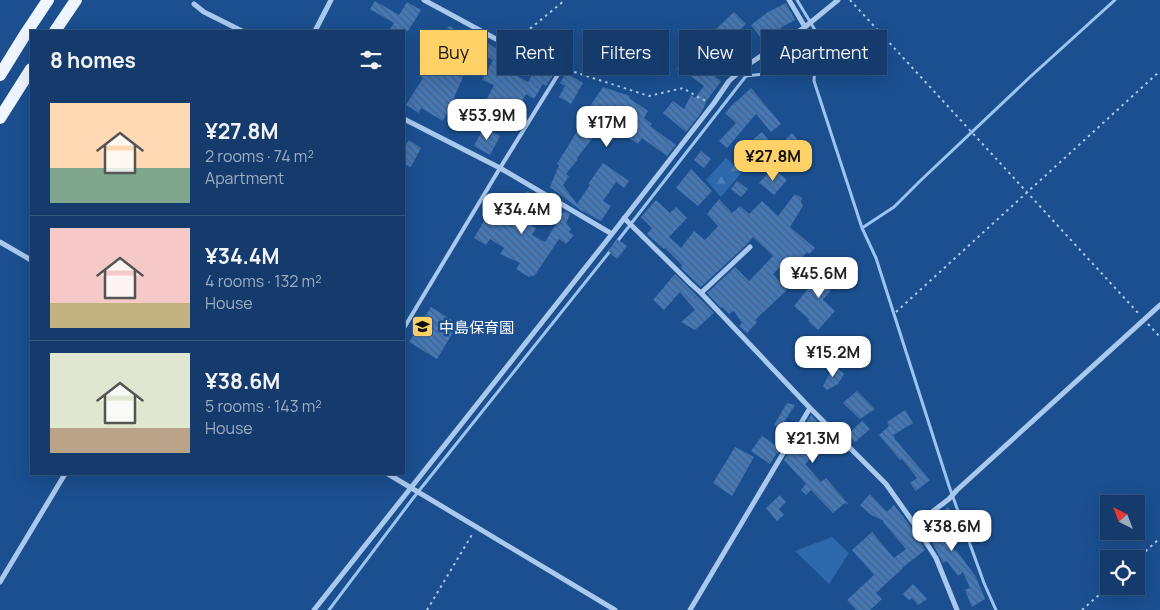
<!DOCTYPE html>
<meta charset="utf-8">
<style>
:root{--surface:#143b6b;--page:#1d4271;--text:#f1f3f6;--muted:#9dadc1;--line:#33557e;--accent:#ffd166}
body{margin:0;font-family:Manrope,"Noto Sans JP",sans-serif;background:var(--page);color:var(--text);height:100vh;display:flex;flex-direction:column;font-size:19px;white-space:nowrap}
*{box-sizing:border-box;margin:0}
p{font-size:16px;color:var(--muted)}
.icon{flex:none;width:28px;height:28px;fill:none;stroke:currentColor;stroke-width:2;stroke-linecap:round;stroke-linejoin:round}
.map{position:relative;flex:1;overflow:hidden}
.drawer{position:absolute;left:30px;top:30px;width:375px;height:445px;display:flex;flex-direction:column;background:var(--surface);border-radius:0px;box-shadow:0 5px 20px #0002,0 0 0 1px var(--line)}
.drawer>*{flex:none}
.banner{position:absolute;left:420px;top:30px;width:475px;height:45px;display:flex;gap:10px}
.needle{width:32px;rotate:318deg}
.tools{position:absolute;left:1100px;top:495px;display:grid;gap:10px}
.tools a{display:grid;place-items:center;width:45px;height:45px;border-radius:0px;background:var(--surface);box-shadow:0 5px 20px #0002,0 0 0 1px var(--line);font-size:25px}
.price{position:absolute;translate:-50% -42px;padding:0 11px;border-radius:10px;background:#fff;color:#222;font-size:16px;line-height:32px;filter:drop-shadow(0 1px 2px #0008)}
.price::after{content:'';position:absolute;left:50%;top:30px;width:15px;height:11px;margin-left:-8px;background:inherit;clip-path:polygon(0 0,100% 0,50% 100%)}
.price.on{background:var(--accent);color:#111}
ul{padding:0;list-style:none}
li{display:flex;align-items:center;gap:15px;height:125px;padding:0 20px}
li+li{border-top:1px solid var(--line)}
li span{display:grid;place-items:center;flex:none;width:140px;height:100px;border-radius:0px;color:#555}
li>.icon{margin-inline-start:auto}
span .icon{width:60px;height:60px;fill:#fffc;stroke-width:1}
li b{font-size:21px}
h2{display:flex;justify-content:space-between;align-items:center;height:60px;padding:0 20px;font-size:21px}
.pill{padding:0 18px;border-radius:0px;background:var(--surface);box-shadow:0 5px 20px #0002,0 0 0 1px var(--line);font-size:18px;line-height:45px}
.pill.on{background:var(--accent);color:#111}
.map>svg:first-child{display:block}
</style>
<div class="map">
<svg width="1160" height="610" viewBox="0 0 1160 610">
<defs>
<pattern id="forest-firs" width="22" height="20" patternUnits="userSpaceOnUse" patternTransform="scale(1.25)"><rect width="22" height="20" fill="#2e69ad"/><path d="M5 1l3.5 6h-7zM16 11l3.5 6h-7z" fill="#4d80b9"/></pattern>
<pattern id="building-back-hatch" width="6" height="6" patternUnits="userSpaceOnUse" patternTransform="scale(1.25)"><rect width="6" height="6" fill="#4478b7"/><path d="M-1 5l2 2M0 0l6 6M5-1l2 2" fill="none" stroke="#486282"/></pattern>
</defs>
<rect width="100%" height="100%" fill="#1b4f8f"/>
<path fill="url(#forest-firs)" d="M726,158L742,172L721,197L706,180Z"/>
<path fill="#2e69ad" d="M832,537L849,553L829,584L795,551Z"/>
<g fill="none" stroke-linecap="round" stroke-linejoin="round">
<path stroke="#9cc4f0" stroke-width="3" d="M797,0L815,30L817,41L814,81L862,228L876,258L949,486L984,583L996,610
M862,228L894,207L919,182L1030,77L1115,0
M616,243L746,76L764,74L814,73
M329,610L414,497L611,250"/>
</g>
<path fill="url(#building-back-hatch)" d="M375,1L399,15L407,2L421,10L408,31H389L394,23L370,9Z
M786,3L795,20L780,28L786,35L779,39L772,30L762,39L751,25L768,12Z
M734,12L746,24L723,46L735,58L715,77L721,81L705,103H706L701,113L686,132L663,113L673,101L684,109L691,95L695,98L704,86L685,72L683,74L677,69L695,44L709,29L713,32Z
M449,26L459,32L453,41L476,52L459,76L463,77L450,107L443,121L421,108L419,113L406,105L423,78L419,75L429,61L443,68L453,49L439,41Z
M802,35L809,48L792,57L788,50L784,46Z
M485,42L499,50V48L510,54L503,68L528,82L538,65L554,74L546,86L543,84L534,99L526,94L511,123L483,106L494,85L482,80L493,60L479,52Z
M566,73L583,83L571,104L559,97L565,86L560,83Z
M603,87L630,96L629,98L648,111L644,118L652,124L650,126L676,145L667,156L642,138L638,144L610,125L605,131L599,130L577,158L578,159L566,174L569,176L563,185L577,204L590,185L588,184L603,163L629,181L624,188L616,182L603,201L611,206L601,221L583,211V212L550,187L559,165L557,164L576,133L594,113L588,109Z
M751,88L781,124L771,132L756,114L727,148L719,141L736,123L725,113L735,102H736Z
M484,127L500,136L490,155L474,146Z
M762,132L773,145L766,151L764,148L744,166L734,155Z
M792,133L810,155L801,164L790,153L788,155L779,146Z
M409,140L421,148L411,167L404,164V147Z
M701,151L711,159L704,168L694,160Z
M773,168L787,180L774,195L759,183Z
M691,169L712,191L698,206L676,188Z
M737,181L748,189L741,197L731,189Z
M527,191L536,196L530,204L540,208L529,224L536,228L532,235L545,242L564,211L570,214L566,223L571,229L569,232L574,235L566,244L559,239L535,275L529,277L516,269L520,263L500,254L504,248L490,239L486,245L474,238L494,204L512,214Z
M795,194L802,198L801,202L803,206L790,227L815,248L809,254L807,252L790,269L784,263L773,274L787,290L755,320L757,322L747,333L739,326L742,323L734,311L729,314L722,307L721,308L707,293L735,267L749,281L773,256L753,237L744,247L701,287L681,268L682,265L665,248L664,249L647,234L652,228L641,217L656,200L670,213L676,207L687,218L669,237L681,248L694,231L705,240L718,226L707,214L719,199L732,213L740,206L749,214L762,201L778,216Z
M617,239L627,246L617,259L608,251Z
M825,269L844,282L838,291L834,286L823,300L835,311L818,330L808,321L809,319L794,306L811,285L812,286Z
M675,274L714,313L695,330L681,322L695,310L680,292L664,310L653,300Z
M431,307L458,324L437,359L409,342Z
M835,366L844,374L838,384L827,390L823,386L832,369Z
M857,391L875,409L860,419L843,403Z
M787,403L795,405L780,428L774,425Z
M905,410L913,423L893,435L895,438H894L930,480L916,491L910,483L917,478L902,459L900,460L879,435L889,426L887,422Z
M811,415L833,438L805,464L821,482L826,478L849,505L845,503L833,513L811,490L806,495L801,490L806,484L784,460Z
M862,421L870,429L855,442L847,435Z
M762,436L781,449L778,454L777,453L770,464L751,451Z
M735,447L754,457L732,496L713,483Z
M870,494L887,512L894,505L911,527L925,550L902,568V569L876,593L882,599L870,610H856L847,600L874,575L852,550L872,532L894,558L906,549L883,522L884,521L871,515L860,505Z
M780,495L786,502L779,509L784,515L777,521L766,508Z
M948,507L958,521L948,527L953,535L948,538L955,551L956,550L976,577L985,599L972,607L965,590L970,588L963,572L958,576L947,561L943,563L933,544L921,526Z
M913,584L927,599L918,605L912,598L909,600L903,594Z"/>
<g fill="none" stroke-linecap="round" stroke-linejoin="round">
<path stroke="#a9c9ee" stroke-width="2" stroke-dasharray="2.5 4" stroke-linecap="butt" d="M850,0L1140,315
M515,41L565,0
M568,70L649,96L683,88L701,99L707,101
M896,312L1160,71
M1148,324L1160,337
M1136,560L1160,538
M427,610L473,533
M1082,610L1109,586"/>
<path stroke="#a9c9ee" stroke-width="4" d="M404,328L500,168L562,68"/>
<path stroke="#a9c9ee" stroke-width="5" d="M424,0L509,46L562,68
M789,0L805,27
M194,4L204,12L242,31
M315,31L331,0
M404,119L500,168L612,234
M624,218L691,284L701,293L810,408L886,484L915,525L936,558L957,610
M0,242L31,260
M701,293L750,247
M388,474L615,610
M915,525L949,499L957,490L1160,305
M0,582L65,474
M314,610L612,234L714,103L729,81L746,66L805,27L838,0
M690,610L810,408"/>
<path stroke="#f0f6ff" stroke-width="12" d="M55,31L76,0
M0,75L26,33L48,0
M0,118L31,69"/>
</g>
<defs>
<symbol id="school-square" viewBox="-11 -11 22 22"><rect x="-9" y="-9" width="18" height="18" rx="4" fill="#ffd166" stroke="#1b4f8f"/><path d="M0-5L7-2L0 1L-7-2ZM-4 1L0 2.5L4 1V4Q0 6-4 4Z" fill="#111"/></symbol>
</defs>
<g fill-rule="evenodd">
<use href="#school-square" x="410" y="314" width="25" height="25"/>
</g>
<g text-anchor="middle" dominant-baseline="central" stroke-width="5" stroke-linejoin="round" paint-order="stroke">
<g font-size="15" fill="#fff" stroke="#1b4f8f" text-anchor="start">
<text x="439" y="327">中島保育園</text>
</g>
</g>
</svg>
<div class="tools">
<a><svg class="needle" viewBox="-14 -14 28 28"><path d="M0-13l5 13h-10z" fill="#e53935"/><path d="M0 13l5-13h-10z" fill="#9dadc1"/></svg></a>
<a><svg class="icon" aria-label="locate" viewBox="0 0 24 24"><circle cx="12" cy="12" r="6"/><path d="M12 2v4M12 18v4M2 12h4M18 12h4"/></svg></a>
</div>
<b class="price" style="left:487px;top:141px">¥53.9M</b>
<b class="price" style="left:607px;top:148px">¥17M</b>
<b class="price on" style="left:773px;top:182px">¥27.8M</b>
<b class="price" style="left:522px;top:235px">¥34.4M</b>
<b class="price" style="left:819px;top:299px">¥45.6M</b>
<b class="price" style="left:833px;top:378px">¥15.2M</b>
<b class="price" style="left:813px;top:464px">¥21.3M</b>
<b class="price" style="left:952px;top:552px">¥38.6M</b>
<div class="banner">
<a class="pill on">Buy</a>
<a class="pill">Rent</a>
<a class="pill">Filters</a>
<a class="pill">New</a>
<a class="pill">Apartment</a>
</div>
<section class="drawer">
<h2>8 homes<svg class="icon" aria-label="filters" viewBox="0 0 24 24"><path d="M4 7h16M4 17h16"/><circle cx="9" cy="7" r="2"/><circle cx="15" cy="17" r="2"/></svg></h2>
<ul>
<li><span style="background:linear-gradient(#ffd9b3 65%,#7fa58c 0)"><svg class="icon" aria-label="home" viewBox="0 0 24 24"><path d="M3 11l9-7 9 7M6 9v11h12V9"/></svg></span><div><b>¥27.8M</b><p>2 rooms · 74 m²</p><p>Apartment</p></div></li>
<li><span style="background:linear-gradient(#f6c9c9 75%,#c2b280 0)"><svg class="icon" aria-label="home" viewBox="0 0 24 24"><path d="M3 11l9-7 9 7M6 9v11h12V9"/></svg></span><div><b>¥34.4M</b><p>4 rooms · 132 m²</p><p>House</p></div></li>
<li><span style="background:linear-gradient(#dfe7d0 75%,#b9a48a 0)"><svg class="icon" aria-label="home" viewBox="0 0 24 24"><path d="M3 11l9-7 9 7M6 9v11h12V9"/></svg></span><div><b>¥38.6M</b><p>5 rooms · 143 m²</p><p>House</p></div></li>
</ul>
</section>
</div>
